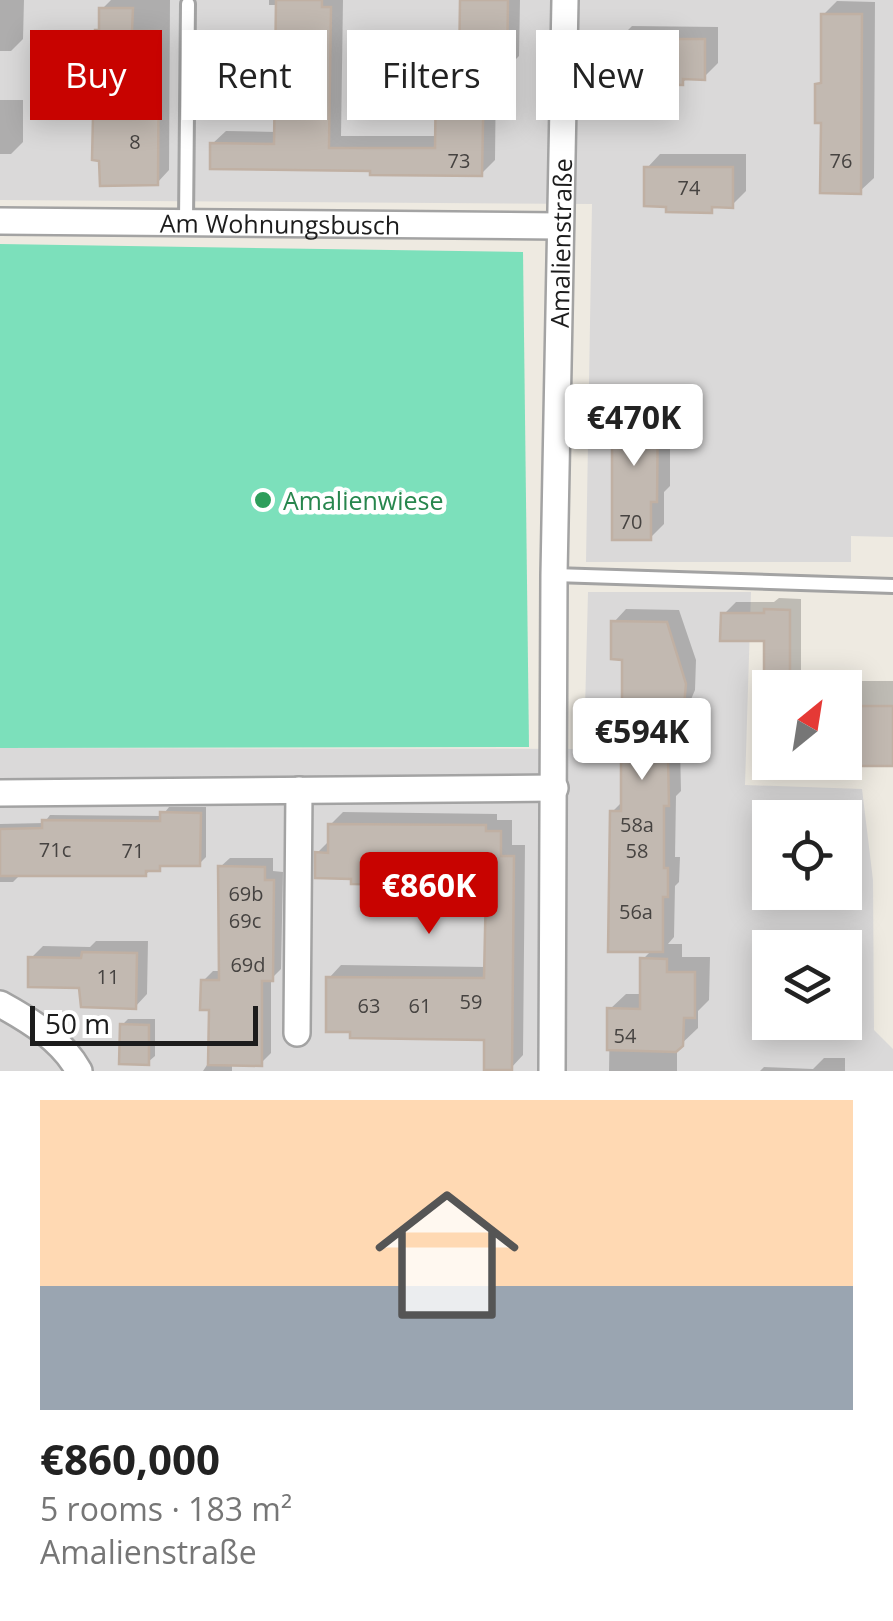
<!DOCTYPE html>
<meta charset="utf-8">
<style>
:root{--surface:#fff;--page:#f2f2f2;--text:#222;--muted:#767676;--line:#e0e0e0;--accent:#c80300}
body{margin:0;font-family:"Open Sans",sans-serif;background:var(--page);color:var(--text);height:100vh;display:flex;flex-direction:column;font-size:38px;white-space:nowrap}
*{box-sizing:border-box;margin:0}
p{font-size:32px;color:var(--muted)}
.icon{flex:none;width:55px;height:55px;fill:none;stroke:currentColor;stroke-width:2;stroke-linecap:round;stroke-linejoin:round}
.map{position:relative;height:1071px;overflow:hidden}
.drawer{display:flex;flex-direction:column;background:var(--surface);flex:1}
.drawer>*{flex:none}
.banner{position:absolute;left:30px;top:30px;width:835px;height:90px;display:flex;gap:20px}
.needle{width:65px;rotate:30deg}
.tools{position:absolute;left:752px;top:670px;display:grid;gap:20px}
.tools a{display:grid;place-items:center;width:110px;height:110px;border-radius:0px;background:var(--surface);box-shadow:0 5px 25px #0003;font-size:50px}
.scale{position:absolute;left:30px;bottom:25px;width:228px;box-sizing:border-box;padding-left:10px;border:5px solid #1c1c1c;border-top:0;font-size:28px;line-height:35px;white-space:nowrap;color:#1c1c1c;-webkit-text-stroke:8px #fff;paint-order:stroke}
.price{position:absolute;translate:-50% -85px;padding:0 22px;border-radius:10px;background:#fff;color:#222;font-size:32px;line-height:65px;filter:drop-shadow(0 2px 5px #0008)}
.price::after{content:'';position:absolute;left:50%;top:60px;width:30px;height:22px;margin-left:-15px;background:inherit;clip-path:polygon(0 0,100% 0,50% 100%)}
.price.selected{background:var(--accent);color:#fff}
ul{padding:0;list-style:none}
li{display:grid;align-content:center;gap:20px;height:530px;padding:0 40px}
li+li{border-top:2px solid var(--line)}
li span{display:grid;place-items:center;height:310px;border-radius:0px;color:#555}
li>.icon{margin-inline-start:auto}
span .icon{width:180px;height:180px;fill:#fffc;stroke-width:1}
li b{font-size:42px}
.pill{padding:0 35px;border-radius:0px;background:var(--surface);box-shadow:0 5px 25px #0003;font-size:35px;line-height:90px}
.pill.selected{background:var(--accent);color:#fff}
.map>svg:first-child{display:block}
</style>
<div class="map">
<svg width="893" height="1071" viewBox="0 0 893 1071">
<rect width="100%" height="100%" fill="#eeeae1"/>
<path fill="#dad9d9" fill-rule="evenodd" d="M0,0H893V537L851,536V562H586L592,204L0,200Z
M588,592H751L745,785L862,789L873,880L874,1030L893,1049V1071H0V748L584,749ZM770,818H845V892H770ZM770,948H845V1022H770Z"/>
<path fill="#7ce0bb" d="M0,244L523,252L529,747L0,748Z"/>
<path fill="#0003" d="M0,0H24L23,39L11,51H0Z
M111,0H170L169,170L157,183L98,31L102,27V9Z
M269,0H343L341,136H438V72L452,59H462V0H520L519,56L506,69H496L495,160L481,174L372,168L212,144L226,131L277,132L278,5H269Z
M837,1L875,2L874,178L860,191L818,85L823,79V15Z
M632,26L718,27V63L704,77H688L682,83L618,40Z
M0,100H23V142L11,154H0Z
M660,154H746V191L732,205H716L711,210L647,168Z
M629,390L670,391V486L664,492V524L650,538L615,404Z
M779,598L801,599V688H770V701H766V638L724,614L736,602H774Z
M626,609L679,610L696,660L695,690L686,711L685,741L680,746L681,791L676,796L675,857H680L679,882L675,886L674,937L668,944H682V957H710L709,1000L698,1011V1028L677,1048V1071H609L610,1009L626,994H642L643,959L652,950L612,812L624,800V753L613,718L624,707L625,657L614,622Z
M821,681H893V764L795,763L845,762V688H814Z
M169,807H206V857L199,864H163L145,874L19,876L13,882H0V824L44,823L50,815L162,816Z
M343,812L497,814V820H512V845H525L523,1055L511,1068L487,1038L329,978L341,965L487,967L488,883L353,877L317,853L330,840V825Z
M230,858H273V871L283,872L281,969L271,979V1053L261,1063H232V1071H203L211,1059V1008L203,981L213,971H222L220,867Z
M96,941H148L147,994L135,1007L81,985L31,958L43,946L90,947Z
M128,1019H155V1056L148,1062L122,1025Z
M824,1058H845V1071H760L764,1067L813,1069Z"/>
<path fill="#c2b9b1" stroke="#c0b0a3" stroke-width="2.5" d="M276,0H322V7H331L329,148H435L436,71H459L460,0H508L507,72H484L482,176L370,175V171L210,169V143L274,144Z
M99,8H133L132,31H159L158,185L100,186L99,161L92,160L95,30H99Z
M821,14H862L861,194L820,193L821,123H815V84L821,83Z
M616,39H705V80L683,79V85L637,84V79H616Z
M644,167H733V208L712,207V213L666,212V207L644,206Z
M612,403H658L657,502H651V540H612Z
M764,609L790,610V688H764V641H720L721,613H764Z
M611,621L667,622L686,684L684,705L674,726V756H668L669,806H664V868H668V897H663V952H608L610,811H621V755L610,756L611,717H622V660L611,659Z
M845,706H893V766H845Z
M160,812L201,813L200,866H160V871H146V876H0V829L42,828V820L160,821Z
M328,824L486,825V831H501V856H514L512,1070H484V1040L350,1038V1032H326V977L484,978L486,886L351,884V879L315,878V852L328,853Z
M218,866L265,867V880H274L273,981H262V1066L208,1065L209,1010H200L201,980H219Z
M82,952L137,953L136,1009L81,1007L79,988L28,987V957L81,958Z
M640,958L667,959V972H695V1018H684L683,1046L676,1052L607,1050V1008L640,1009Z
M120,1024L149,1025V1065L119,1064Z"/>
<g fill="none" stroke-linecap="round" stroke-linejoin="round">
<defs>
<path id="service" d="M186,221L188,4
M554,575L893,586"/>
<g id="minor">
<path id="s1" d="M0,221L559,226"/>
<path d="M0,793L555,788"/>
<path d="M0,1004C31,1021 62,1040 79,1071"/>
<path d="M297,1033L299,790"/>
<path id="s2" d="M552,1071L554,575L565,0"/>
</g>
</defs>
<use href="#service" stroke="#a3a3a3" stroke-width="18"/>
<use href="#minor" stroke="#a3a3a3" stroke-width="30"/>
<use href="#service" stroke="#fff" stroke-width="12"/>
<use href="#minor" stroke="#fff" stroke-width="25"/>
</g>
<circle fill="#2e9e5b" stroke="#fff" stroke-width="4" cx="263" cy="500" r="10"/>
<g text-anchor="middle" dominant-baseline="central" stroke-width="9" stroke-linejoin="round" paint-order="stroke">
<g font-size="20" fill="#464341">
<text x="135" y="141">8</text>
<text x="459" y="160">73</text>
<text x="841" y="160">76</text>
<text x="689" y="187">74</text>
<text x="631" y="521">70</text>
<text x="637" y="824">58a</text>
<text x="55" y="849">71c</text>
<text x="133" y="850">71</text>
<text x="637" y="850">58</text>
<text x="246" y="893">69b</text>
<text x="636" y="911">56a</text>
<text x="245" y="920">69c</text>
<text x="248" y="964">69d</text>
<text x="108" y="976">11</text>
<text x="471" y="1001">59</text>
<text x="369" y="1005">63</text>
<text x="420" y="1005">61</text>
<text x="625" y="1035">54</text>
</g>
<g font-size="25" fill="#1c1c1c" stroke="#fff">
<text stroke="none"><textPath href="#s1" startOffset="280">Am Wohnungsbusch</textPath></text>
<text stroke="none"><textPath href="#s2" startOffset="828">Amalienstraße</textPath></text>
</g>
<g font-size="25" fill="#27864d" stroke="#fff" text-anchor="start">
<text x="283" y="500">Amalienwiese</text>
</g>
</g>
</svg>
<div class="tools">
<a><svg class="needle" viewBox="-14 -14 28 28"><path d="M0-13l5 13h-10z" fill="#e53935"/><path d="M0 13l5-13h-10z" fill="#767676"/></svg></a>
<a><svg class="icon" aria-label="locate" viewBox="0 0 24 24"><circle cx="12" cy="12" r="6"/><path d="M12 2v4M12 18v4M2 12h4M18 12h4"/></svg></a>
<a><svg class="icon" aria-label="layers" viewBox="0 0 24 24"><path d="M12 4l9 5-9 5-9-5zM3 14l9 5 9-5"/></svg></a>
</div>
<div class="scale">50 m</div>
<b class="price" style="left:634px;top:469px">€470K</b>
<b class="price" style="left:642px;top:783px">€594K</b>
<b class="price selected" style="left:429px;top:937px">€860K</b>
<div class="banner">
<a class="pill selected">Buy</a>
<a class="pill">Rent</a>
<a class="pill">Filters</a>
<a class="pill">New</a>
</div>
</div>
<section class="drawer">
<ul>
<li><span style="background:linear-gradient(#ffd9b3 60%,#9aa5b1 0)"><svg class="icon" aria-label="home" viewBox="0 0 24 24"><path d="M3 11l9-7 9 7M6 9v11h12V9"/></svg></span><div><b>€860,000</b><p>5 rooms · 183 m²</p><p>Amalienstraße</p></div></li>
</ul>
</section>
